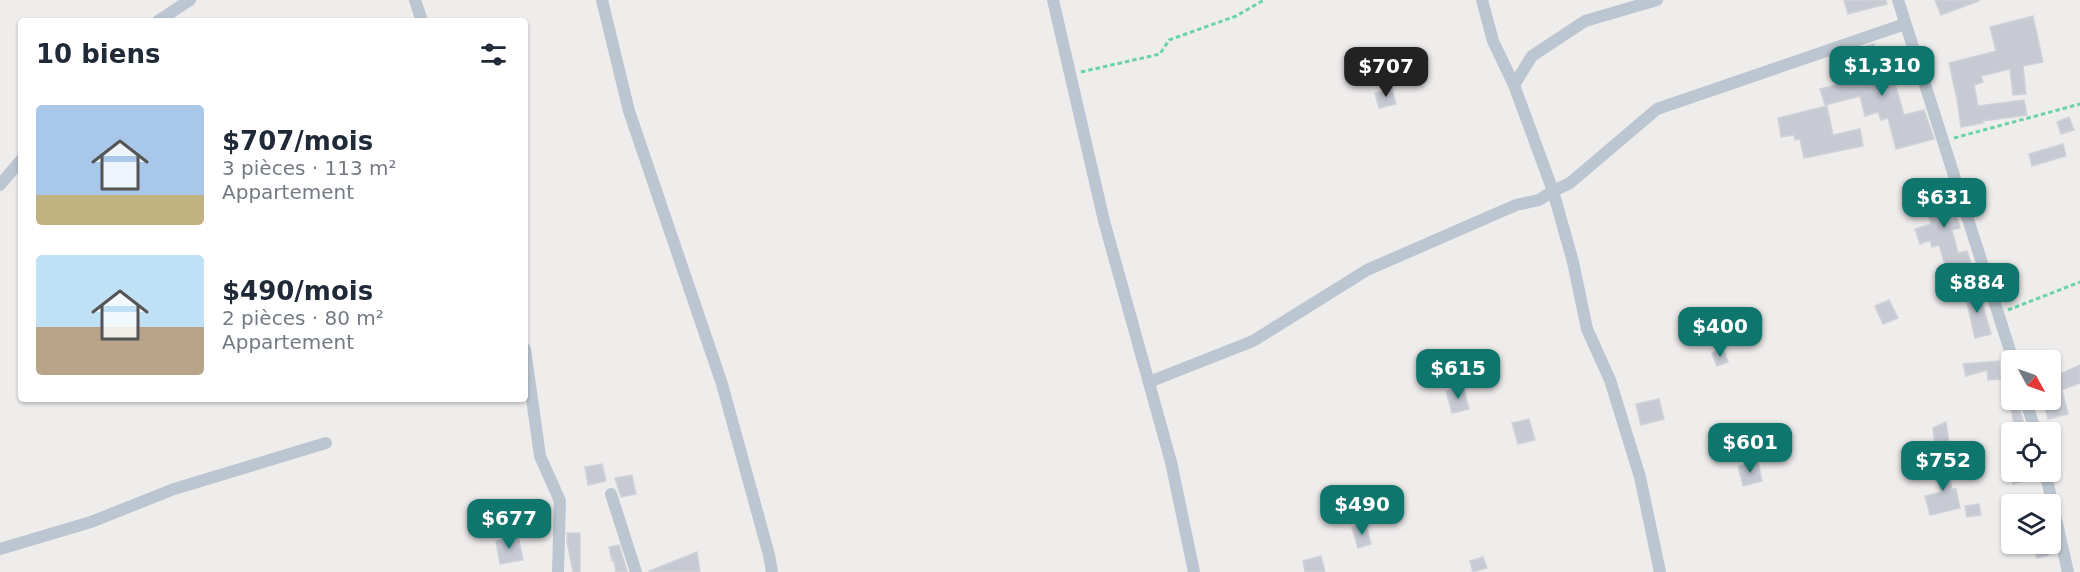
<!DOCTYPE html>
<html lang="fr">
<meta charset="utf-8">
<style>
:root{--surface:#fff;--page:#f6f6f7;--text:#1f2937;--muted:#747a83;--accent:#0f766e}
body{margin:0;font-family:"DejaVu Sans",sans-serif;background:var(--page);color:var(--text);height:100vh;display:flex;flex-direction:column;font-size:22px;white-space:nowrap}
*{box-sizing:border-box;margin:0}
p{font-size:20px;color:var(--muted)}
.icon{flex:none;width:33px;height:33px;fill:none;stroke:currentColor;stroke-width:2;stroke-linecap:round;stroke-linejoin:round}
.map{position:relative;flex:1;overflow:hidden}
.panel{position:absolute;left:18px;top:18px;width:510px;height:384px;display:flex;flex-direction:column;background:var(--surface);border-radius:6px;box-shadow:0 2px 4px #0004}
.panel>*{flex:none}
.needle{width:39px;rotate:130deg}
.fabs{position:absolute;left:2001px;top:350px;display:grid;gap:12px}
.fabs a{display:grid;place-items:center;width:60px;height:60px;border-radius:6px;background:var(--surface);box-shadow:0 2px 4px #0004;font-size:30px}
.price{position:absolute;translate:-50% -51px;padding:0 14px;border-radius:12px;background:var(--accent);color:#fff;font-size:20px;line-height:39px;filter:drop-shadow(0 2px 3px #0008)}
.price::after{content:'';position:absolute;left:50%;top:36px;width:18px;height:14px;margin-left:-9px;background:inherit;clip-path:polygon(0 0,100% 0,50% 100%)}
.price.current{background:#222;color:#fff}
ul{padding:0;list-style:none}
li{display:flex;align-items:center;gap:18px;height:150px;padding:0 18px}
li span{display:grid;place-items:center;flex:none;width:168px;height:120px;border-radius:6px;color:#555}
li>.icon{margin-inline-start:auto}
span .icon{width:72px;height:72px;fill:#fffc;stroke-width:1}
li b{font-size:26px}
h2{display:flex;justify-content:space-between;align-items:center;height:72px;padding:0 18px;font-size:26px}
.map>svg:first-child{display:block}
</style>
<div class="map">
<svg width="2080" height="572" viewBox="0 0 2080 572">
<rect width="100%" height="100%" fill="#efecec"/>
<path fill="#c7cad3" stroke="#cfd2d9" stroke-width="1.5" d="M1844,0H1886L1887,4L1848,14Z
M1935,0H1979V1L1941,15Z
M2033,16L2043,62L2023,66L2026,94L2013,95L2010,69L1981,76L1983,82L1974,85L1978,106L2024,100L2027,115L1983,121V123L1961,127L1957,99L1949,63L1996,51L1990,27Z
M1874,44L1884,75L1911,66L1914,78L1895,84L1904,115L1924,110L1934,139L1896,149L1888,118L1881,120L1878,112L1865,116L1860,96L1825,105L1820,89L1858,79L1850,52Z
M1392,89L1396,104L1379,108L1375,93Z
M1827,106L1833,135L1860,129L1863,146L1804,158L1800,139L1795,140L1794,135L1781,137L1778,118Z
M2069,117L2074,130L2061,134L2057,122Z
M2063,144L2066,156L2032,166L2029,154Z
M1941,180L1946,196L1950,194L1960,228L1952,230L1958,253L1967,251L1972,267L1948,274L1939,245L1932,247L1930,240L1920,244L1915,229L1931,224L1927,211L1934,208L1926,185Z
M1978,289L1991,334L1975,338L1965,294Z
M1889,300L1898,318L1883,324L1875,306Z
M1723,349L1728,362L1717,366L1712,353Z
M1999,361L2000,379L1988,380L1987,370L1966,376L1963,364Z
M2050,363H2054L2058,375L2080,365V383L2062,390L2068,414L2048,419L2043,402L2050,400Z
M1463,386L1469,409L1452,413L1446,391Z
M1659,399L1664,419L1641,425L1636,404Z
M2019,408L2024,423L2014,425L2011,410Z
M1529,419L1535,440L1518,444L1512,423Z
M1946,422L1950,451L1936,453L1933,428Z
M1944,458L1952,489H1956L1960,508L1930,515L1925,496L1941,492L1933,461Z
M1758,462L1762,481L1743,486L1738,466Z
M602,464L606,481L588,485L585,467Z
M2010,471H2037L2038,477L2013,484Z
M632,475L636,494L621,497L615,478Z
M1979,504L1981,515L1967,517L1965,506Z
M1365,523L1371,544L1358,548L1352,528Z
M567,533H580V572H573L567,542Z
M518,536L523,560L500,564L496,541Z
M2033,543H2045L2049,555L2037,558Z
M619,545L626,568L627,572H616L614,561H612L609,547Z
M697,552L700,572H650L649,571Z
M1321,556L1325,572H1305L1303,561Z
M1483,557L1487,568L1473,572L1470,561Z"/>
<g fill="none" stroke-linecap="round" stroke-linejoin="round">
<path stroke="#69d4a5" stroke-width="3" stroke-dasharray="4.5 3" stroke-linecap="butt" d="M1081,72L1160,54L1169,40L1236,16L1264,0
M1954,138L2080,104
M2008,310L2080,282"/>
<path stroke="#bbc6d0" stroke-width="12" d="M415,0L422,21
M602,0L629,111L722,384L769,555L772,572
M1053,0L1104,221L1171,462L1194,572
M1482,0L1493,41L1514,85
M1898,0L2013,360
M158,21L190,0
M0,185L21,160
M525,349L540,456L560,501L558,572
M1149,382L1253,341L1367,270L1516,205L1539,200L1553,191L1514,85L1532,56L1585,21L1657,0
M2025,399L2036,432
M2045,471L2068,572
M611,494L636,572
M0,549L91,522L174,489L326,443
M1660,572L1640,477L1610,380L1587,329L1573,262L1553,191L1570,183L1657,109L1905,24"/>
</g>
</svg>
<div class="fabs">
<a><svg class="needle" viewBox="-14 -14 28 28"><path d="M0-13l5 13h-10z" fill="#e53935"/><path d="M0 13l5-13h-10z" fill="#747a83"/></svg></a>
<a><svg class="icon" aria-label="locate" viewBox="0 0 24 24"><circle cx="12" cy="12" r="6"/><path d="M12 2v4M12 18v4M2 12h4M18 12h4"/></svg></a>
<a><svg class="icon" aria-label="layers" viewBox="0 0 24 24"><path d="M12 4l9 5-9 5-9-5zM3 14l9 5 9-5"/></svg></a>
</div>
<b class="price" style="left:1882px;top:97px">$1,310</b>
<b class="price current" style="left:1386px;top:98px">$707</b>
<b class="price" style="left:1944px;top:229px">$631</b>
<b class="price" style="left:1977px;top:314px">$884</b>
<b class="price" style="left:1720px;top:358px">$400</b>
<b class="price" style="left:1458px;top:400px">$615</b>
<b class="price" style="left:1750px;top:474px">$601</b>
<b class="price" style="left:1943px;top:492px">$752</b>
<b class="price" style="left:1362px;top:536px">$490</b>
<b class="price" style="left:509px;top:550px">$677</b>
<section class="panel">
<h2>10 biens<svg class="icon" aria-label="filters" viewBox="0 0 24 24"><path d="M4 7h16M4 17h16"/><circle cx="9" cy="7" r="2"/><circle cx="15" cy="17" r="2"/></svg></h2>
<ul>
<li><span style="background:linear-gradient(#a9c7e8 75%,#c2b280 0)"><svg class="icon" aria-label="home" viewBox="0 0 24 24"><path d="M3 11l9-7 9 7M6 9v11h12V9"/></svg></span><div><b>$707/mois</b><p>3 pièces · 113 m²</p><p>Appartement</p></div></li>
<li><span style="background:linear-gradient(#bfe0f5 60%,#b9a48a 0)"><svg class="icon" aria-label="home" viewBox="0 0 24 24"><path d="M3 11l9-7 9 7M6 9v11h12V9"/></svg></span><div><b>$490/mois</b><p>2 pièces · 80 m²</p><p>Appartement</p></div></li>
</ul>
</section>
</div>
